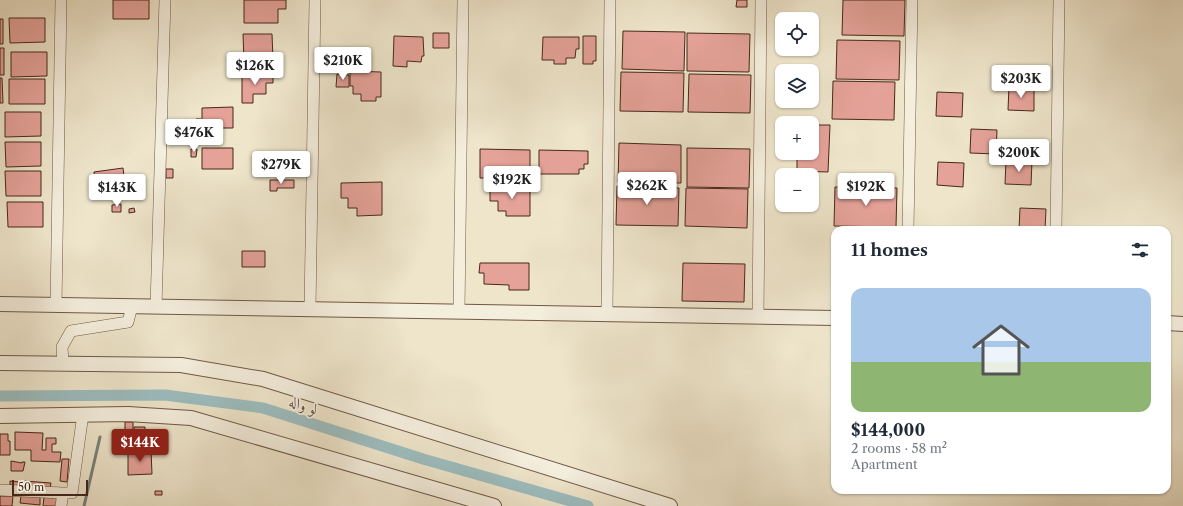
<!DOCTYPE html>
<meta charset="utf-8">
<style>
:root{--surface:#fff;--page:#f2f2f3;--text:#1f2937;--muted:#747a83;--line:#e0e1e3;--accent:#8f2418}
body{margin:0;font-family:"Libre Caslon Text",Amiri,serif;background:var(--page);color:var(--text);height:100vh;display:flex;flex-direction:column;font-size:15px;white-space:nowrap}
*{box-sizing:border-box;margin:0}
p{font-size:13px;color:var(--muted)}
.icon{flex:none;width:22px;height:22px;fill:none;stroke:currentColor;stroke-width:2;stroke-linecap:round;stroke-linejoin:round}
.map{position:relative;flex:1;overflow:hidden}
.sheet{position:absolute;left:831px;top:226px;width:340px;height:268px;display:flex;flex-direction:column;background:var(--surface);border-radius:12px;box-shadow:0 1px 3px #0004}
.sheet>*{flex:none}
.buttons{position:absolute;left:775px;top:12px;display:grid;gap:8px}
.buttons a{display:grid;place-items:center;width:44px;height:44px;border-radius:8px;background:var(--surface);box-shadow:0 1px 3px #0004;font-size:20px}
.scale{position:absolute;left:12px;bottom:10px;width:76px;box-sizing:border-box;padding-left:4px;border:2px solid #472919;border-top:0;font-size:11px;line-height:14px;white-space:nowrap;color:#472919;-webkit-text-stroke:3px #f4eedd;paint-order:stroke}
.price{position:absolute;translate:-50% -34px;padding:0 9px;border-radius:4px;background:#fff;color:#222;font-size:13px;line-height:26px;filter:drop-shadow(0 1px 2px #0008)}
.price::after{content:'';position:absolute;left:50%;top:24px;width:12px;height:9px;margin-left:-6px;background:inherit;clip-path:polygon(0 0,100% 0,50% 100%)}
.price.current{background:var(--accent);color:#fff}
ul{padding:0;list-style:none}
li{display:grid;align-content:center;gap:8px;height:212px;padding:0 20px}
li+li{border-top:1px solid var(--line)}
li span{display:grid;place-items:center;height:124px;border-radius:12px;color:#555}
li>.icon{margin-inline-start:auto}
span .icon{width:72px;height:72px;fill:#fffc;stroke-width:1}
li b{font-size:17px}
h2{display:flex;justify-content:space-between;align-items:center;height:48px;padding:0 20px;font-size:17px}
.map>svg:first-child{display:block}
</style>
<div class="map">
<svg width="1183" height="506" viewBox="0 0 1183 506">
<rect width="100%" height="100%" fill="#eee5cb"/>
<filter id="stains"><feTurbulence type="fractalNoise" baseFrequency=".005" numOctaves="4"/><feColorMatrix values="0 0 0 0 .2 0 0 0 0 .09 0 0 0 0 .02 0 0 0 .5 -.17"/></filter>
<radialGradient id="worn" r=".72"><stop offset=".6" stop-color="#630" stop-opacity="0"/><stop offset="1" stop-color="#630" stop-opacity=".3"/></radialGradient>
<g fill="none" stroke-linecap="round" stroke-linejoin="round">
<path stroke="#7a827d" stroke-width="3" d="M84,506L100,437"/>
<path stroke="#9cbdbf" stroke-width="11" d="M0,396L165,395L263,408L423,459L588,506"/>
</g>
<path fill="#e5a299" stroke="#472919" d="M113,0H149V19H113Z
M244,0H286V9H278V23H244Z
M737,0H747V7H736Z
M843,0H905L904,36L842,35Z
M9,18H45V42L10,43Z
M0,19H3V44H0Z
M623,31L685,32L684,71L622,69Z
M433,33H449V48H433Z
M687,33L750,34L749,72L687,71Z
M243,34H272L273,60L244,61Z
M394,36L423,37L424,56H422L421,62L407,61V67L393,66Z
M583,36H596V61H593V64H583Z
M543,37H579V49H576L575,58H566V64H554V60H542Z
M837,40L900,41L899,80L836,79Z
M0,48H4V75H0Z
M11,52H47V76L11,77Z
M350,71L381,72V97H376V101H361V94H353V86H350Z
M621,72L684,73L683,112L620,111Z
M242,74H273V83H266V94H253V103H242Z
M337,74L349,75V87H336Z
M689,74L751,75L750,113L688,112Z
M0,78H2L3,103H0Z
M9,79H45V104H9Z
M833,81L895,82L894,120L832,119Z
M1009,86L1034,87V111L1008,110Z
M937,92L963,93L962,117L936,116Z
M233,107V128H202V108Z
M5,112H41V136L5,137Z
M196,119H201L200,139H177V127H196Z
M812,125H830L828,172L797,171V153H812Z
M971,129L997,130L996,154L970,153Z
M5,142H41V166L6,167Z
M619,143L681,145V183L618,182Z
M202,148H233V169H202Z
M687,148L750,149L749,188L687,187Z
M191,149H197L196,157H191Z
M480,149L530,150V178H480Z
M539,150L588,151V164H584V169H579V174H539Z
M1006,161H1032L1031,185L1005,184Z
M938,162L964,163L963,187L937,185Z
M123,168L126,192L97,196L96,188L92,189L91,181L95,180L94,172Z
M166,169H173V178H166Z
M5,171H41V196H6Z
M270,180H294V188H277V191H270Z
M382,182V215L357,216V208H348V198H341V183Z
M617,186L679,188L678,226L616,225Z
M490,187H530V216H506V211H498V201H490Z
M835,187L897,188L896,227L834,226Z
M686,188L748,189L747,228L685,226Z
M7,202H43V227H8Z
M121,204V212H112V205Z
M134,208L135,212L129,213V209Z
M1020,208L1046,209L1045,230H1019Z
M242,251H265V267H242Z
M480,263H529V290H509V285L484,284V273H479Z
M683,263L745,264L744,302L682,301Z
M125,422H133V439H125Z
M134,427H145V438H134Z
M15,432L43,433L42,450H46V438H56V444H52V452H61L60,462L31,461V450H15Z
M0,434H8V441H10V455H0Z
M151,450L152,474L128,475V451Z
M62,459H69L67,482L60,481Z
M11,461L22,463V462H25L23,471H11Z
M10,481L20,482L19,486L10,485Z
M24,481L51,483L50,488L24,486Z
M155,491H162V495H155Z
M0,496H13L12,506H0Z
M21,496L40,497V505L20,503Z
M44,497H59V506H43Z"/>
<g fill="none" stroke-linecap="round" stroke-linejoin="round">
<defs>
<path id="minor" d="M908,230L912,0
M1056,230L1059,0
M56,305L61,0
M156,307L165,0
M310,309L315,0
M459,312L463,0
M607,314L610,0
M758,317L761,0
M63,363L62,347L71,331L128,322L132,306
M0,490L63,493
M61,506L63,493H72L83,414"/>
<path id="tertiary" d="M0,304L835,318
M1167,323L1183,324
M0,363L181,365L263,379L670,506
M0,416L128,414L191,418L494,506"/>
</defs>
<use href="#minor" stroke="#715846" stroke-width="12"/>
<use href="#tertiary" stroke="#715846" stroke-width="16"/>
<use href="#minor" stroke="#f4eedd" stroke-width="11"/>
<use href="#tertiary" stroke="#f4eedd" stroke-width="14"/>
</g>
<g text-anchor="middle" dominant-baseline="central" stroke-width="3.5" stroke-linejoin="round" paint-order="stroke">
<g font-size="15" font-style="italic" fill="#5c4e42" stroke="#f4eedd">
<text transform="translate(304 405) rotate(18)">لو واله</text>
</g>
</g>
<rect width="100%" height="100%" filter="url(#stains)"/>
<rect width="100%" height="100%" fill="url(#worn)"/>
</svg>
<div class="buttons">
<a><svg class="icon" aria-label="locate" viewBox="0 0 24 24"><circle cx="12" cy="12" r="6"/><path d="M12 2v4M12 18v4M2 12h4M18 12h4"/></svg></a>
<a><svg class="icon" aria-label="layers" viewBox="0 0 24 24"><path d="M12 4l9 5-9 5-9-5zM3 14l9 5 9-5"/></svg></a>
<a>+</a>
<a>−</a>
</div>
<div class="scale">50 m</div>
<b class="price" style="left:343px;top:81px">$210K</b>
<b class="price" style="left:255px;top:86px">$126K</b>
<b class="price" style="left:1021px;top:99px">$203K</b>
<b class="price" style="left:194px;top:153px">$476K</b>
<b class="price" style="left:1019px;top:173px">$200K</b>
<b class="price" style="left:281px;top:185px">$279K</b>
<b class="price" style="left:512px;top:200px">$192K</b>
<b class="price" style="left:647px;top:206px">$262K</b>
<b class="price" style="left:866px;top:207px">$192K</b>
<b class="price" style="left:117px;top:208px">$143K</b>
<b class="price current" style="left:140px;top:463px">$144K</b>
<section class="sheet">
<h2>11 homes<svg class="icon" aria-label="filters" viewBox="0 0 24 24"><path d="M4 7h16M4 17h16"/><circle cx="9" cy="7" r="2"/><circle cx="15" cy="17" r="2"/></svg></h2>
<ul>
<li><span style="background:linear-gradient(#a9c7e8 60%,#8fb573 0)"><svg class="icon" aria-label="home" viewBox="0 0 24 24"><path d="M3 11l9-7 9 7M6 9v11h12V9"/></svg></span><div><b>$144,000</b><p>2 rooms · 58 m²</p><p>Apartment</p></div></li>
</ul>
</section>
</div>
